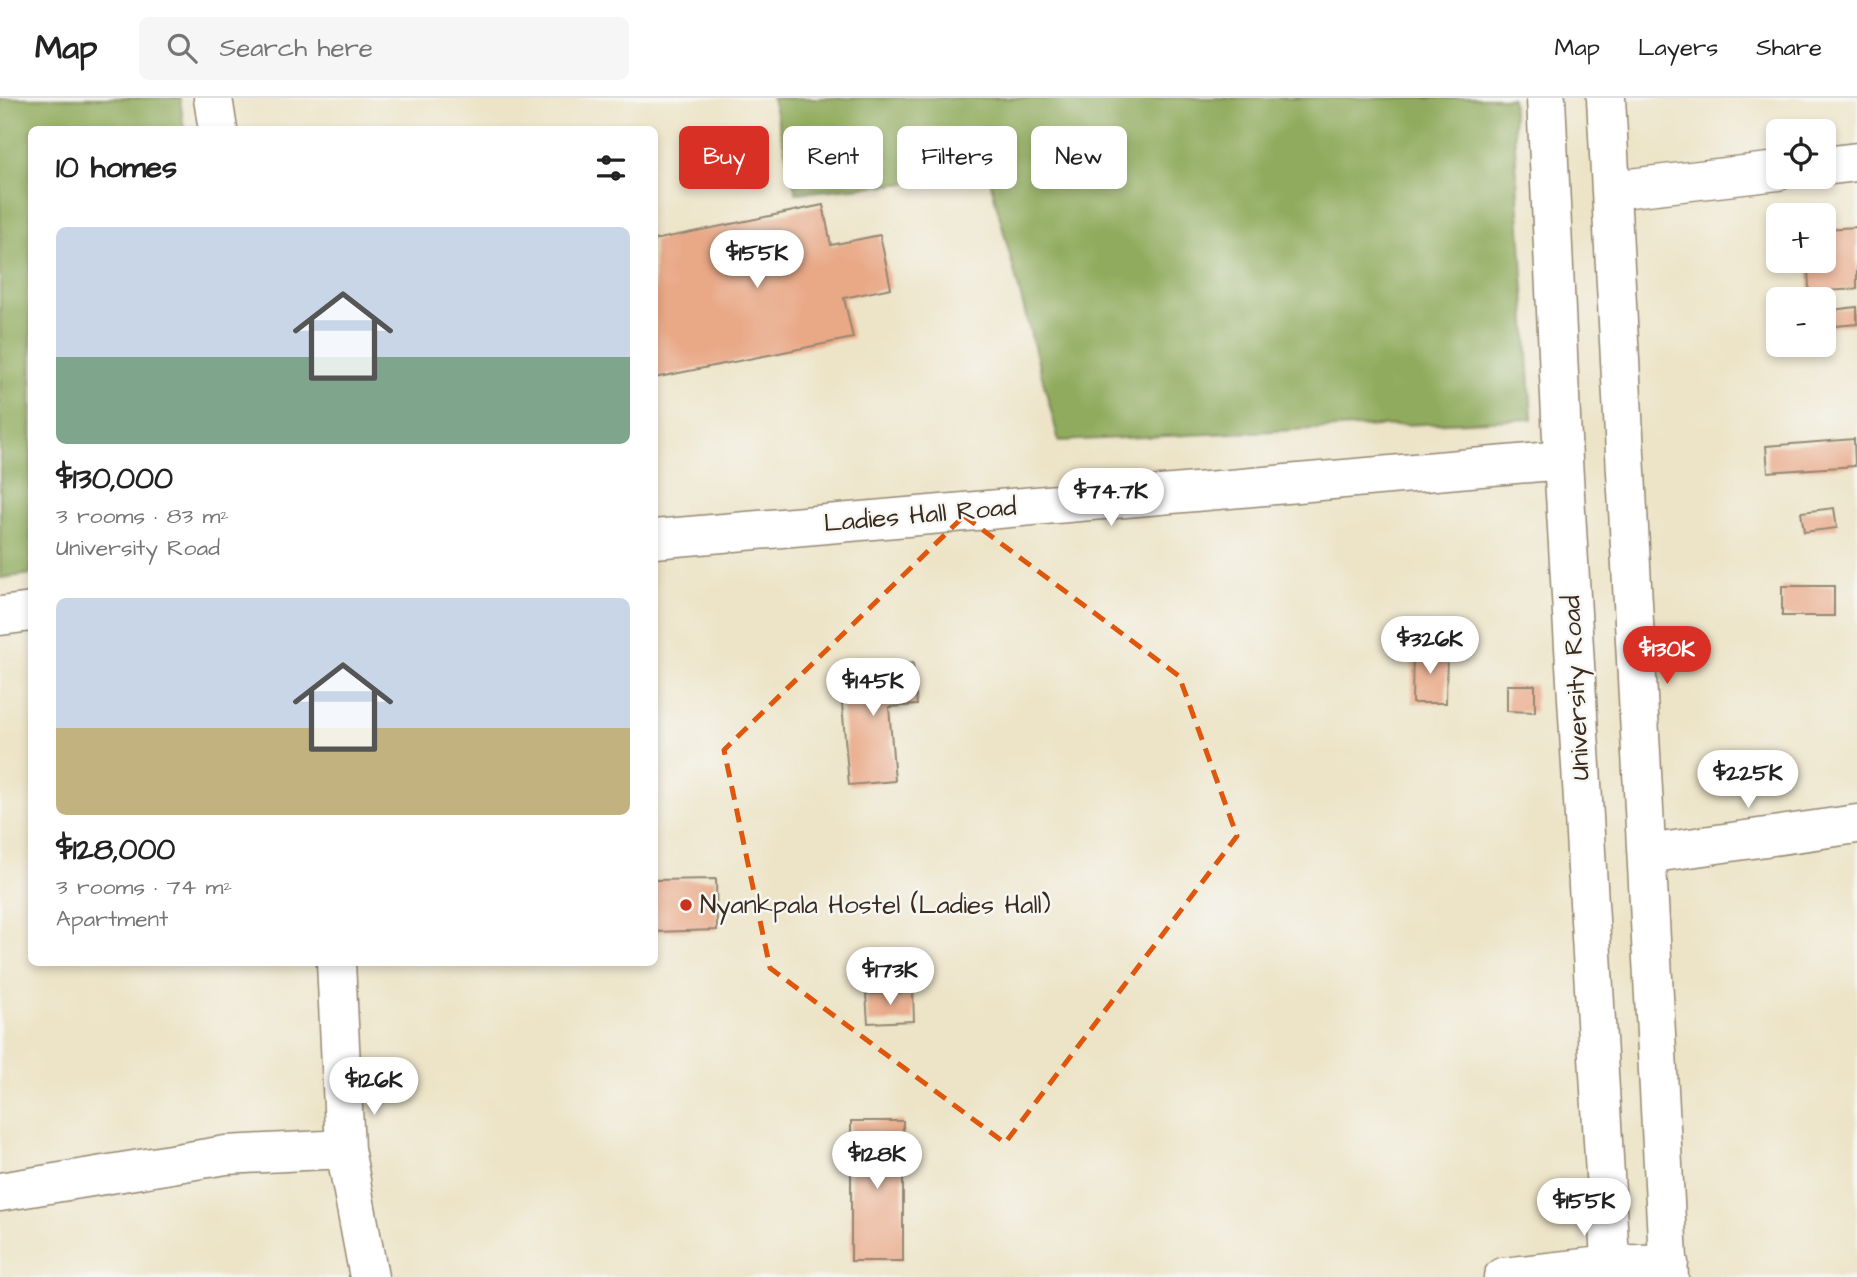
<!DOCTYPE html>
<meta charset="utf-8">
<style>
:root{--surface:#fff;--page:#f6f6f6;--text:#222;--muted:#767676;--line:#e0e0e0;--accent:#d93025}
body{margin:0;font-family:"Architects Daughter",sans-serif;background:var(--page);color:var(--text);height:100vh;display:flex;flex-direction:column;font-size:26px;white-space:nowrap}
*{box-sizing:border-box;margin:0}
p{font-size:23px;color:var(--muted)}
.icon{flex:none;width:38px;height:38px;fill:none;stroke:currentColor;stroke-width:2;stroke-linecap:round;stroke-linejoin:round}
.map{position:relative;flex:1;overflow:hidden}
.panel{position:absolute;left:28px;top:28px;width:630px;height:840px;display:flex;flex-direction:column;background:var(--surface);border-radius:10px;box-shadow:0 4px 10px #0003}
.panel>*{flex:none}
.hud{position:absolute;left:679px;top:28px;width:665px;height:63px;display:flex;gap:14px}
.controls{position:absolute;left:1766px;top:21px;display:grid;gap:14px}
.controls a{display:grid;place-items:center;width:70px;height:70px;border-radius:10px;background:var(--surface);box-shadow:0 4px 10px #0003;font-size:35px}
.price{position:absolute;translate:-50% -60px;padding:0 16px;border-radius:24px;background:#fff;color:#222;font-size:23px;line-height:46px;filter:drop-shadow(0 2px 4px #0008)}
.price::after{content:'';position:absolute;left:50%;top:42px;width:21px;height:16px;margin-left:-10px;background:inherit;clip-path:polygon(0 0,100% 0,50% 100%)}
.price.current{background:var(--accent);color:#fff}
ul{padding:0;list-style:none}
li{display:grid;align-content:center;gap:14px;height:371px;padding:0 28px}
li span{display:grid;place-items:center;height:217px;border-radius:10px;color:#555}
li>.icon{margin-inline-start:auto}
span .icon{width:126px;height:126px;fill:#fffc;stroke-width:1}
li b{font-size:30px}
h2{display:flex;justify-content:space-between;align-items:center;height:84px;padding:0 28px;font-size:30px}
.pill{padding:0 24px;border-radius:10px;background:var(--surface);box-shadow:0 4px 10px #0003;font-size:24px;line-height:63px}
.pill.current{background:var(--accent);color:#fff}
header{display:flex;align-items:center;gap:42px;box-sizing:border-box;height:98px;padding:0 35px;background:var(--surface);border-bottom:2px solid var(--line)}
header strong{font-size:33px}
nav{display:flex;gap:38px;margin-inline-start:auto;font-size:24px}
.search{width:490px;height:63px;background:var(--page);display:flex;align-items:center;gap:18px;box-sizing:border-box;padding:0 24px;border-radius:10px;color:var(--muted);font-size:26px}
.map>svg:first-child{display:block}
</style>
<header>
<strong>Map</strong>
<div class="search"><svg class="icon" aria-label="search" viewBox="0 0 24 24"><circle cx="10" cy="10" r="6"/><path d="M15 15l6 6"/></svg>Search here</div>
<nav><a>Map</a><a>Layers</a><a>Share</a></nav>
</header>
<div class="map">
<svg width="1857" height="1179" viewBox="0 0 1857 1179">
<rect width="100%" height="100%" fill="#f6f6f2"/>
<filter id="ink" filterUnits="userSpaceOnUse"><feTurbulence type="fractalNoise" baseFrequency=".0143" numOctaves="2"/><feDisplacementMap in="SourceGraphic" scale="14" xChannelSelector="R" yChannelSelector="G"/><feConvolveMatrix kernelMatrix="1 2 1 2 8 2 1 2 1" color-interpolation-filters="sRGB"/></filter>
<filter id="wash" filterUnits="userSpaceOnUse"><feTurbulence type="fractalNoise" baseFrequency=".00686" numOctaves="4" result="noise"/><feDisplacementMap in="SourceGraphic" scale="28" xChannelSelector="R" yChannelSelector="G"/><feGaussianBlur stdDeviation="1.57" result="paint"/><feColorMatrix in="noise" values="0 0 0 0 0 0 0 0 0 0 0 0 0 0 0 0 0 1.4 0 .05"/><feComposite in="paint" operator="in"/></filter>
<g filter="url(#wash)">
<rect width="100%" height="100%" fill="#ede4c7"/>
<path fill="#90ab5d" stroke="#666a3e" stroke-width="2" d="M0,0H180L184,31L32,32L31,476L0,480Z
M772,0H1512L1532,321L1059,343L989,78L796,95Z"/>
<g id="blocks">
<path fill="#e9a886" d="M823,107L831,147L880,137L891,190L844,200L853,240L654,280V142Z
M1857,129V191L1809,194L1808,163H1824V131Z
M1857,209V226L1824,229V213Z
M1854,341L1855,368L1768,374L1766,348Z
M1834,410L1837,430L1804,434L1801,414Z
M1782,488H1834V518H1782Z
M1413,551H1447L1446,605H1412Z
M913,565L917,607L889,609L895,683L849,687L839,571Z
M1507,587H1535V614L1507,613Z
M716,781L717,832L654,834V782Z
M913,894L914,923L868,925L866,896Z
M851,1023H903V1163H851Z"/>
</g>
</g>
<g filter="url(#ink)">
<use href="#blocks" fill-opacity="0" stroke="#948772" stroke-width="2"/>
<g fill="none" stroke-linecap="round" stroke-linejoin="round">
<defs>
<path id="minor" d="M213,0L218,32
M1546,0L1563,362L1611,1179
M1606,0L1669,1179
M1824,68L1857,64
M1612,92L1778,73
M654,441L1563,362
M0,518L32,514
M1647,756L1857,726
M336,864L345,1051L369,1179
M0,1094L226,1057L345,1051
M1503,1179L1610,1167L1669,1165"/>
</defs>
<use href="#minor" stroke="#948772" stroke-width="41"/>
<use href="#minor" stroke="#fff" stroke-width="38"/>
</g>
</g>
<path fill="none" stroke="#df570d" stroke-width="5" stroke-dasharray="14 9" stroke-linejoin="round" d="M964,418L1179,578L1237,738L1005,1045L770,870L724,652Z"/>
<circle fill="#c8321e" stroke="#f6f6f2" stroke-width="2.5" cx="686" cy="807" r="7"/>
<g text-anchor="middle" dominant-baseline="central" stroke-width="5" stroke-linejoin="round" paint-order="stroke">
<g font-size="26" fill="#3b2a1e" stroke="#f6f6f2">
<text transform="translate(920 417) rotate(-5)">Ladies Hall Road</text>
<text transform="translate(1576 590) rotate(-93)">University Road</text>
</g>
<g font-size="26" fill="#3b2a1e" stroke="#f6f6f2" text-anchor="start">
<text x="700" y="807">Nyankpala Hostel (Ladies Hall)</text>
</g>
</g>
</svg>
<div class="controls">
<a><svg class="icon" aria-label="locate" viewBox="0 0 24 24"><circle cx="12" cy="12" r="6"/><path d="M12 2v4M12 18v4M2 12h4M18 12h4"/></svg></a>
<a>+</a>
<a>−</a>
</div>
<b class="price" style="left:757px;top:192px">$155K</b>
<b class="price" style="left:1111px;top:430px">$74.7K</b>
<b class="price" style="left:1430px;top:578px">$326K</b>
<b class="price current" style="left:1667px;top:588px">$130K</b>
<b class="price" style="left:873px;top:620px">$145K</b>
<b class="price" style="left:1748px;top:712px">$225K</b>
<b class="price" style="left:890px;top:909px">$173K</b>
<b class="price" style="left:374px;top:1019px">$126K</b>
<b class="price" style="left:877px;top:1093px">$128K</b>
<b class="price" style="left:1584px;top:1140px">$155K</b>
<div class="hud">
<a class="pill current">Buy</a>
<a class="pill">Rent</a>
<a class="pill">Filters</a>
<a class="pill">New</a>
</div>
<section class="panel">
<h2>10 homes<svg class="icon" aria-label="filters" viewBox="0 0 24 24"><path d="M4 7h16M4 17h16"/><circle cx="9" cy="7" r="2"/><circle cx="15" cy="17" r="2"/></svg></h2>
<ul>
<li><span style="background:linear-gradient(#c9d6e8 60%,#7fa58c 0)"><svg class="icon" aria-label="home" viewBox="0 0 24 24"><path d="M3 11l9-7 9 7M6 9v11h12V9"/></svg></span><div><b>$130,000</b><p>3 rooms · 83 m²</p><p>University Road</p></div></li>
<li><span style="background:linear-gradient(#c9d6e8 60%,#c2b280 0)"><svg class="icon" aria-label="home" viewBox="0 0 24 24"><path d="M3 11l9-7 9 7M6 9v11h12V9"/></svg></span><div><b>$128,000</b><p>3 rooms · 74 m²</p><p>Apartment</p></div></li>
</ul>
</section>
</div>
